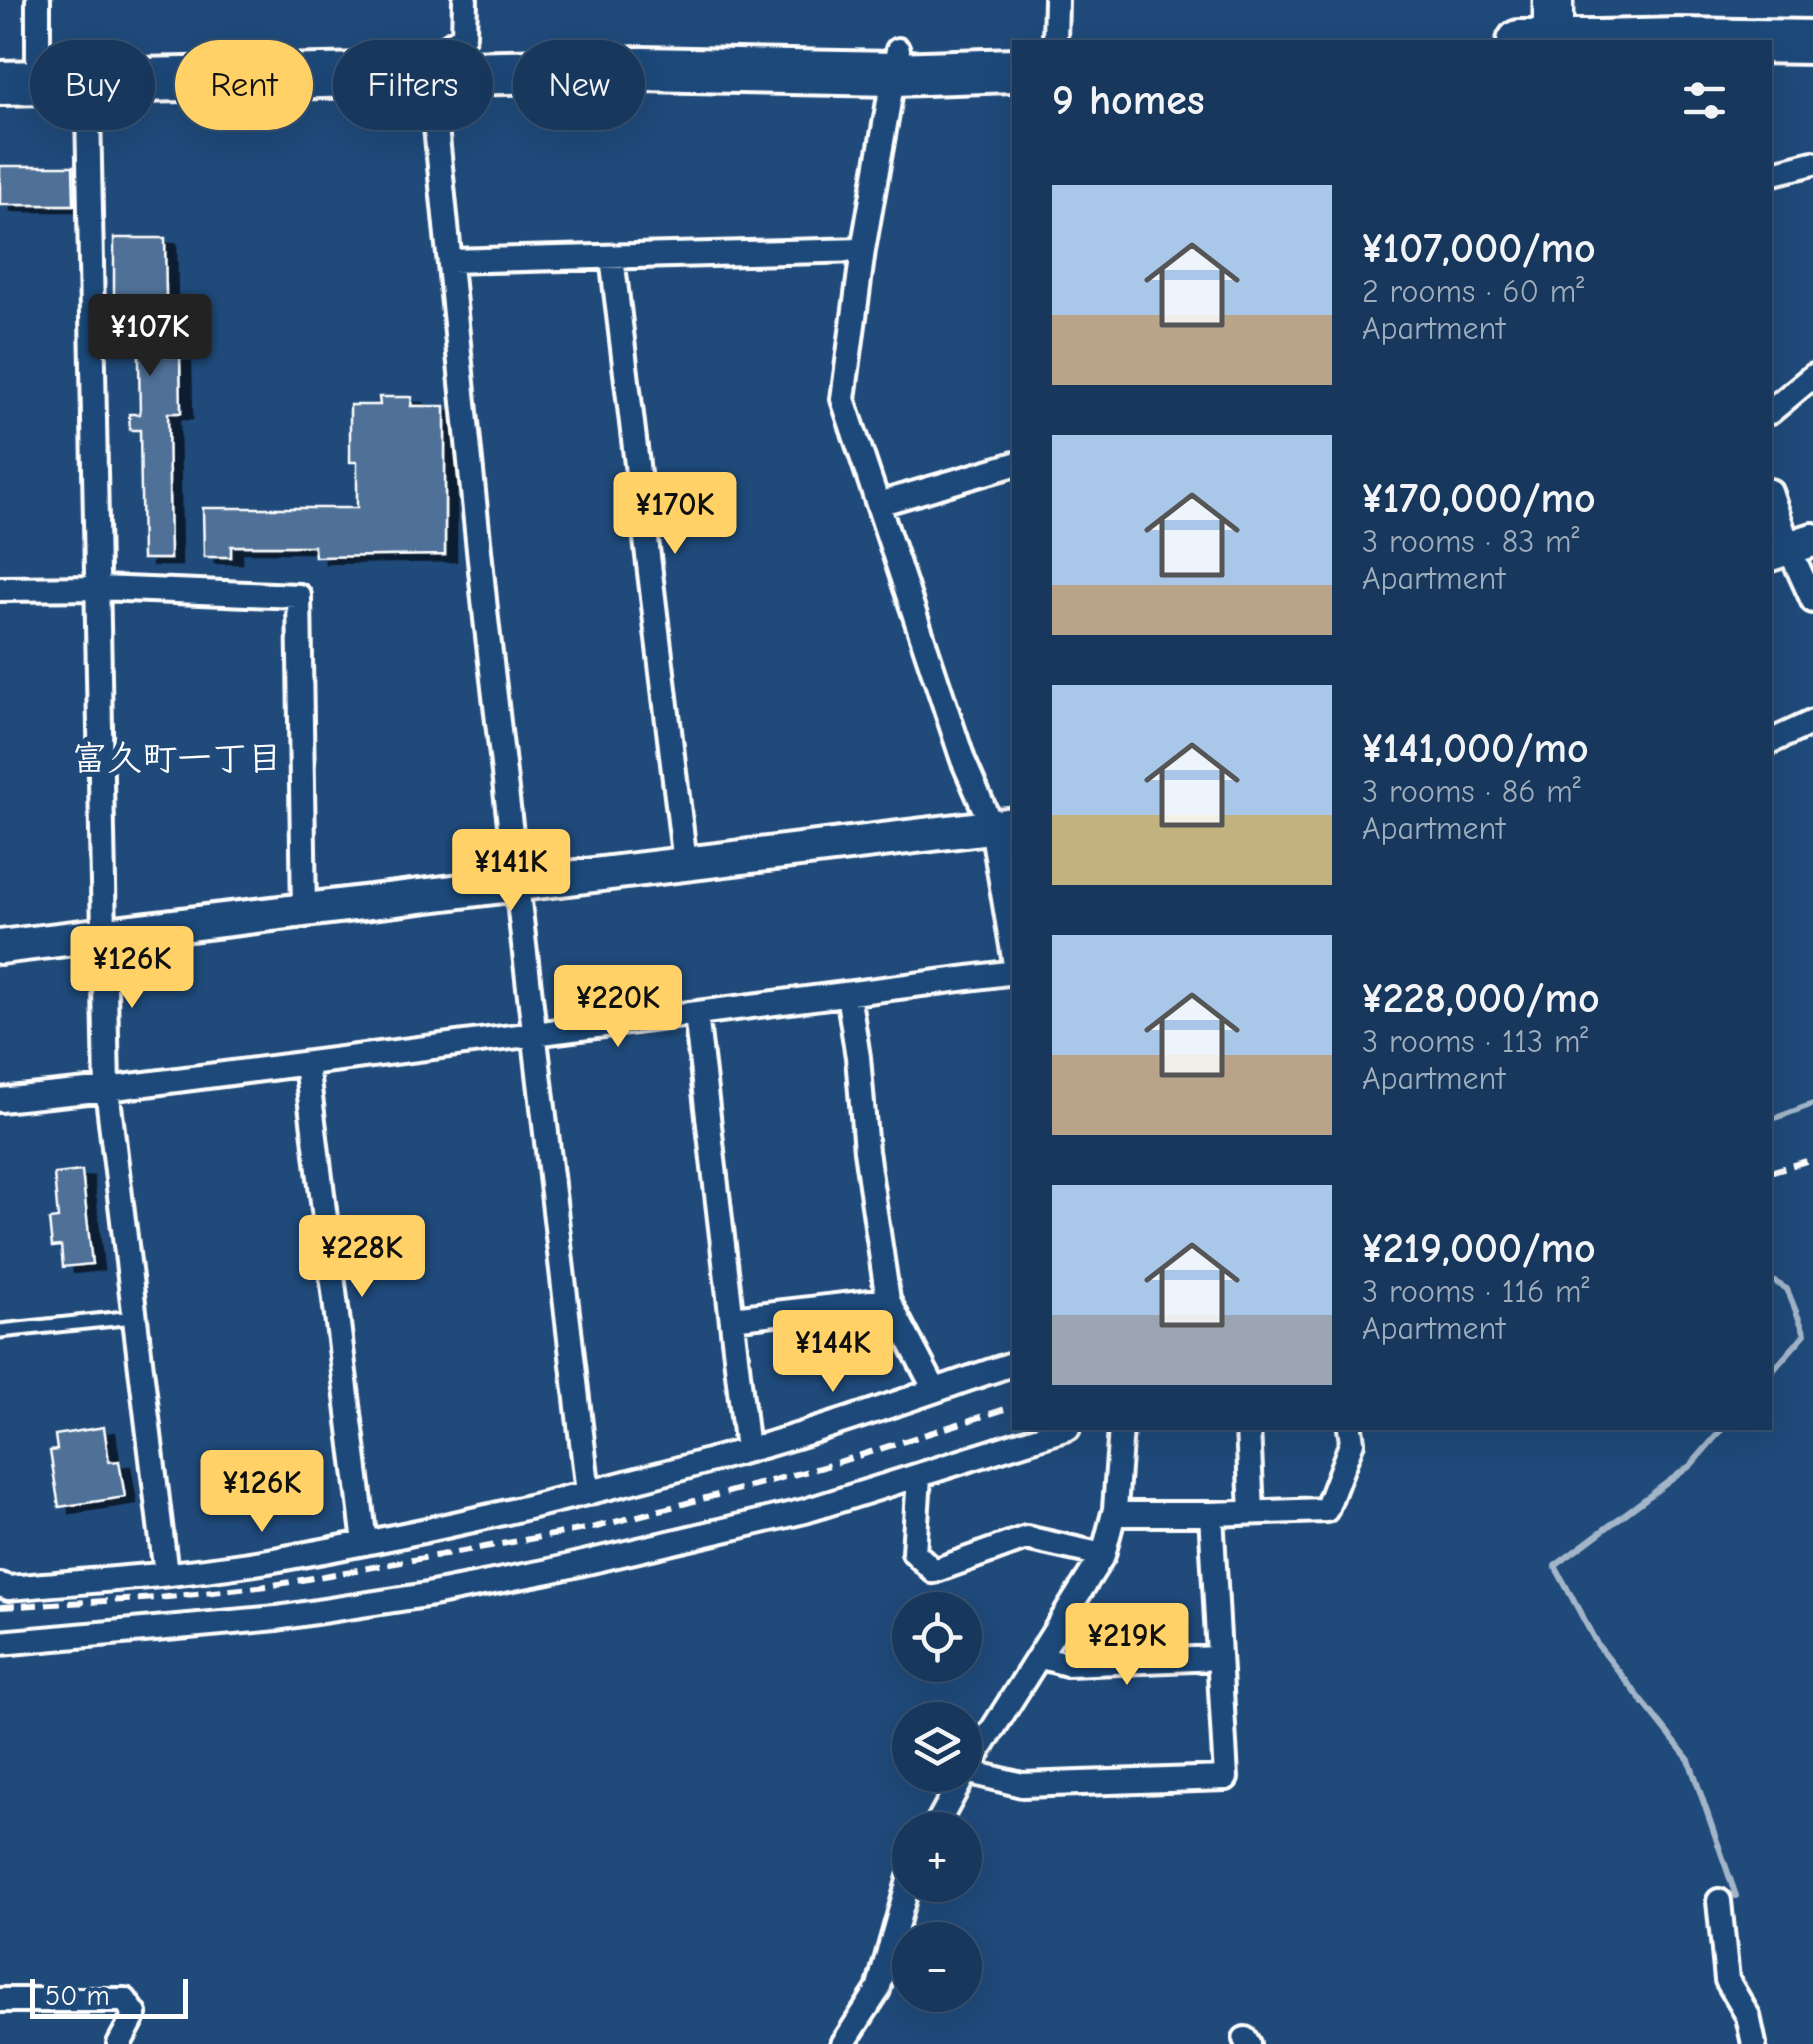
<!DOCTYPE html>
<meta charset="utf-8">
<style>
:root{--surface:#17385c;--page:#244365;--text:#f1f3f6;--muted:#9eacbb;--line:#365272;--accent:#ffd166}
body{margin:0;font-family:"Comic Neue","Klee One",sans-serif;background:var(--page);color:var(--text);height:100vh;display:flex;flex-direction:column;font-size:38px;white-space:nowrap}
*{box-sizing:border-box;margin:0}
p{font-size:32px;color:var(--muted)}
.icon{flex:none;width:55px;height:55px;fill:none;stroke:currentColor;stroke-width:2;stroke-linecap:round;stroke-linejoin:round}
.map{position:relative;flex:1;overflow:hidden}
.sheet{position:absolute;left:1012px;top:40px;width:760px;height:1390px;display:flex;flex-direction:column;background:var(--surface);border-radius:0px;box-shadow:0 10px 40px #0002,0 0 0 2px var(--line)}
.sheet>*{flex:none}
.top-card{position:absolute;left:30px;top:40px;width:832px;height:90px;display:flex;gap:20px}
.controls{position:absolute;left:892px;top:1592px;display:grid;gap:20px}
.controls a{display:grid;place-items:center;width:90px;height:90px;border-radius:50%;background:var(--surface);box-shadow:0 10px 40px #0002,0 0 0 2px var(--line);font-size:50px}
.scale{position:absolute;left:30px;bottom:25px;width:158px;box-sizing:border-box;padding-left:10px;border:5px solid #fff;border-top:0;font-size:28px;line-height:35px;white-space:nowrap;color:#fff;-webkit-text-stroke:8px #1f4a7a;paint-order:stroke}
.price{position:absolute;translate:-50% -85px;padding:0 22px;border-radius:10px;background:var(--accent);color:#111;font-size:32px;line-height:65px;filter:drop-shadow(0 2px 5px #0008)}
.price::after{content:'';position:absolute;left:50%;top:60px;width:30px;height:22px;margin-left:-15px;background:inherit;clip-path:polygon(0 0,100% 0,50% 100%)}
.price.current{background:#222;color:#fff}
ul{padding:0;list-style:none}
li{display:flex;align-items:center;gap:30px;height:250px;padding:0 40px}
li span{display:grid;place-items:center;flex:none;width:280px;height:200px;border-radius:0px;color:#555}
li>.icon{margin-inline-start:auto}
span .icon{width:120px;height:120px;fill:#fffc;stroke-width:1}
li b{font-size:42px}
h2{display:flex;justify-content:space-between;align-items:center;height:120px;padding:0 40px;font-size:42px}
.chip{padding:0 35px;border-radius:45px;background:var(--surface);box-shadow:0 10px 40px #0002,0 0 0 2px var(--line);font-size:35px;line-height:90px}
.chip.current{background:var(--accent);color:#111}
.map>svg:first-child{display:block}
</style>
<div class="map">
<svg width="1813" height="2044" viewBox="0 0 1813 2044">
<defs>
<filter id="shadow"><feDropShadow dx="11" dy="6" stdDeviation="0" flood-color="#0009"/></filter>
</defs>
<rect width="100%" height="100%" fill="#1f4a7a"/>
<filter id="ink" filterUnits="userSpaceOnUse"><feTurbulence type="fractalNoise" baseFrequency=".01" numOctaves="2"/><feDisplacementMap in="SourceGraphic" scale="20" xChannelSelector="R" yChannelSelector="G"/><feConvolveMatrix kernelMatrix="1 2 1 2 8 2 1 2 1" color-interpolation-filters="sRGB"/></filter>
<g filter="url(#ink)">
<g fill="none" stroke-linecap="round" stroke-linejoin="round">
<path stroke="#a3b5c8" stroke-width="6" d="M1770,1120L1813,1104
M1770,1279L1787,1289L1805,1334L1770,1374
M1723,1428L1691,1465L1555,1566L1597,1644L1689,1760L1736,1896"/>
</g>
<path fill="#507197" stroke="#fff" stroke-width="2.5" filter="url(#shadow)" d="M0,166H73L74,205H0Z
M114,238H165L167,356H180L181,413H168L170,559H142L140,430H130L129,414H140L138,313H114Z
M379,397H412L411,406H445V555L315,557L314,546H231V557H204L203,508H357V462H350V405H380Z
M82,1171L92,1264L63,1267L61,1246L52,1247L49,1220L58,1219L54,1174Z
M104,1427L109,1462L119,1461L125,1497L59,1507L50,1451L57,1450L55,1435Z"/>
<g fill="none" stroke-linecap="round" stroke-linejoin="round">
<defs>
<path id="lane" d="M0,1331L134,1317"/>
<path id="street" d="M465,0L464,35L432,57L436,127L486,619L588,1493
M1055,42L1056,0
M898,50L863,250L843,399L963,760L992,827L1015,964
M38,57V0
M87,57L107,1089L166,1574
M1770,174L1813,163
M612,257L685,863
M450,261L863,250
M1770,412L1813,376
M1770,491L1789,548L1813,601
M878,504L1015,464
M0,589L99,588L299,596L304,911
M1770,742L1813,722
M848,994L858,1057L866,1151L888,1300L935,1390
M696,1014L747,1450
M306,1064L365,1543
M0,1100L107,1089L1015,972
M732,1318L888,1300
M1248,1428L1252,1512
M919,1477L914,1552L934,1571L1026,1538L1103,1555
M1211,1514L1326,1510L1352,1442L1350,1428
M0,1585L9,1588C97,1580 187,1575 274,1560C433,1532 592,1494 748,1450C838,1425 926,1393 1015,1363
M0,1643L277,1618L427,1595L549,1571L805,1511L1068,1428
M1041,1657L1067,1664L1219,1658
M966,1771L1022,1785L1226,1778L1211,1514H1114
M965,1773L1103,1555L1115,1509L1121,1428
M934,1830L964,1775
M1719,1901L1727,1980L1748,2016L1754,2044
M0,2000H125L135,2014L119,2044
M1245,2039L1248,2044
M843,2044L878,1990L910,1877"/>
<path id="secondary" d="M1770,554L1813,540
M0,947L1015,824"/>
<path id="primary" d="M1553,0V42"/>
<path id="highway" d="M1519,42H1599
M1599,42L1679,40L1813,42
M0,83L642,69L894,74L1015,70"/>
</defs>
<use href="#lane" stroke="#fff" stroke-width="19"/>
<use href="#street" stroke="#fff" stroke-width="30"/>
<use href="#secondary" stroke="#fff" stroke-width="40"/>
<use href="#primary" stroke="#fff" stroke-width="45"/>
<use href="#highway" stroke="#fff" stroke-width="50"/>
<use href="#lane" stroke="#1f4a7a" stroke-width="11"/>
<use href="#street" stroke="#1f4a7a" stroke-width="22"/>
<use href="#secondary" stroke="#1f4a7a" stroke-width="32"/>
<use href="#primary" stroke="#1f4a7a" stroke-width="38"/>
<use href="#highway" stroke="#1f4a7a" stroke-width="42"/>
<path stroke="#fff" stroke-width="6" stroke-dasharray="15 8" stroke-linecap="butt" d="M1770,1172L1813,1159
M0,1607L159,1598L268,1586L596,1527L823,1467L1015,1406"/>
</g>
</g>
<g text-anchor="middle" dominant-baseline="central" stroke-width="10" stroke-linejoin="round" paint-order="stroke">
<g font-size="35" font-weight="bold" fill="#fff" stroke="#1f4a7a">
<text x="177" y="758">富久町一丁目</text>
</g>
</g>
</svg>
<div class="controls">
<a><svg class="icon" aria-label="locate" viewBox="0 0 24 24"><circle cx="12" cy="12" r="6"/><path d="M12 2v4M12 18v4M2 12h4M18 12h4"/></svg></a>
<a><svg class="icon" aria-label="layers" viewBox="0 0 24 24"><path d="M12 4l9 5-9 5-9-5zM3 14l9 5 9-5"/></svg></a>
<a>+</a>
<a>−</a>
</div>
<div class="scale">50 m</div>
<b class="price current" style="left:150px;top:379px">¥107K</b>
<b class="price" style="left:675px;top:557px">¥170K</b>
<b class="price" style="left:511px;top:914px">¥141K</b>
<b class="price" style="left:132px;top:1011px">¥126K</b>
<b class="price" style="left:618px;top:1050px">¥220K</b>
<b class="price" style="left:362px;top:1300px">¥228K</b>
<b class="price" style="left:833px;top:1395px">¥144K</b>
<b class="price" style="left:262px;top:1535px">¥126K</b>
<b class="price" style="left:1127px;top:1688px">¥219K</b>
<div class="top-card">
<a class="chip">Buy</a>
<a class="chip current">Rent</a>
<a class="chip">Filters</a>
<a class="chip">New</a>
</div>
<section class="sheet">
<h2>9 homes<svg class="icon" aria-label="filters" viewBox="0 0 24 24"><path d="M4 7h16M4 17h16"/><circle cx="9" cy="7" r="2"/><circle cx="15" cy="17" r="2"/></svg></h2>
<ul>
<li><span style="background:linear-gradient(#a9c7e8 65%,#b9a48a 0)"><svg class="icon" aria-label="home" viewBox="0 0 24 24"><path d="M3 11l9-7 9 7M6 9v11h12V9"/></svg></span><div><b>¥107,000/mo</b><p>2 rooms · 60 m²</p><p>Apartment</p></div></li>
<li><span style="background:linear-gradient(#a9c7e8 75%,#b9a48a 0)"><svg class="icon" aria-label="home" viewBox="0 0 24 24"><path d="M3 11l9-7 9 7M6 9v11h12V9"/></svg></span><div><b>¥170,000/mo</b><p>3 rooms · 83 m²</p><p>Apartment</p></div></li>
<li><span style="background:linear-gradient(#a9c7e8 65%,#c2b280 0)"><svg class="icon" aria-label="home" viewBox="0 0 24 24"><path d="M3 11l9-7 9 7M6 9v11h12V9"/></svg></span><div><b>¥141,000/mo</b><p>3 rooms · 86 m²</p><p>Apartment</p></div></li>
<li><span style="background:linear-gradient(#a9c7e8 60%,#b9a48a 0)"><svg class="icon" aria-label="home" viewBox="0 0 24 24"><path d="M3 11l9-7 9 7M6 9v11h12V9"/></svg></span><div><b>¥228,000/mo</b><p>3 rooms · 113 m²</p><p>Apartment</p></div></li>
<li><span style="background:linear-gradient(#a9c7e8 65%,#9aa5b1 0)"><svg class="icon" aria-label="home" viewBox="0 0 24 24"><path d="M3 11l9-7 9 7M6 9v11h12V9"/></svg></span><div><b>¥219,000/mo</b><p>3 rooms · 116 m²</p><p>Apartment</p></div></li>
</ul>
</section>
</div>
